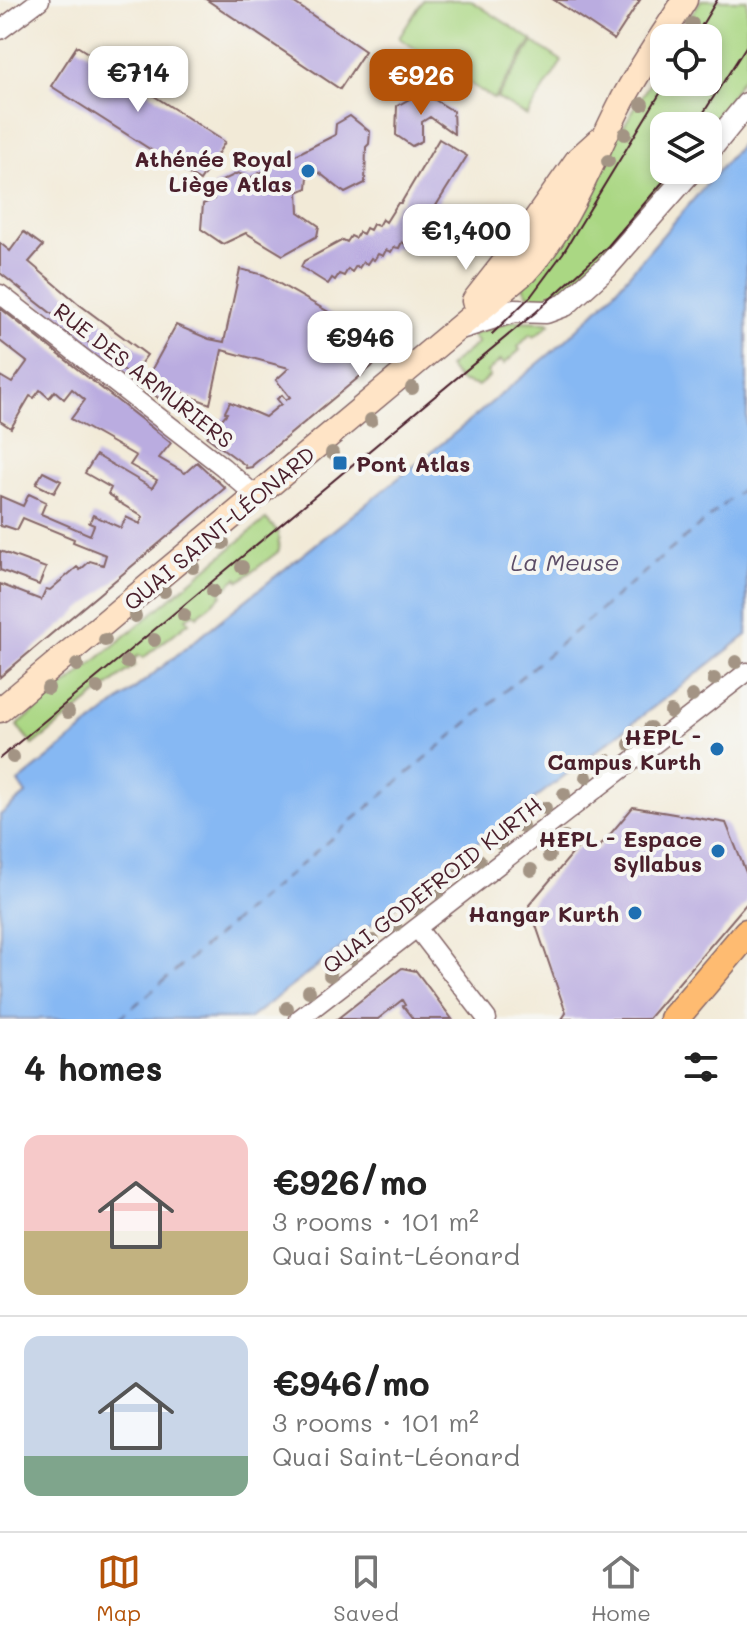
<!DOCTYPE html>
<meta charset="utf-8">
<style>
:root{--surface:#fff;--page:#f2f2f2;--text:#222;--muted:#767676;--line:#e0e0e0;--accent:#b45309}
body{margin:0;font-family:Mali,sans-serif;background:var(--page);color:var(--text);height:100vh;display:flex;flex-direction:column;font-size:30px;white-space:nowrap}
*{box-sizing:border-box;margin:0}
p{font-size:26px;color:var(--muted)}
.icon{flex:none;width:44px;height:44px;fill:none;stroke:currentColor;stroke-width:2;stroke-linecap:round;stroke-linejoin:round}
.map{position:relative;height:1019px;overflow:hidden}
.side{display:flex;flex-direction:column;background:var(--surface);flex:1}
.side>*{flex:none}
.tools{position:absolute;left:650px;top:24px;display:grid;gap:16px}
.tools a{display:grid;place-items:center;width:72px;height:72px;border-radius:16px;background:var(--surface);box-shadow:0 4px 12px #0003;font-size:40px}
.price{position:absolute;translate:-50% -68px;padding:0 18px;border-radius:16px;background:#fff;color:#222;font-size:26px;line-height:52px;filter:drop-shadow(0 2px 4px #0008)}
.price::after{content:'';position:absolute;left:50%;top:48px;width:24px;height:18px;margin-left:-12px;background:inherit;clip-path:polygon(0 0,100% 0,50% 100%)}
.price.selected{background:var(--accent);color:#fff}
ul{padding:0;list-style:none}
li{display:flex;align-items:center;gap:24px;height:200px;padding:0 24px}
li+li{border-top:2px solid var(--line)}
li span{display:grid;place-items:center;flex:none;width:224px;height:160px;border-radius:16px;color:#555}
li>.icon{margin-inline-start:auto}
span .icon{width:96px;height:96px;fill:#fffc;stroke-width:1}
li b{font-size:34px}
h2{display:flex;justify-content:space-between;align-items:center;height:96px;padding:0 24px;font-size:34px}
.menu{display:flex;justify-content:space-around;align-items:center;height:112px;border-top:2px solid var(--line);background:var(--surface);font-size:22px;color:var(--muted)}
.menu a{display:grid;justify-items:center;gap:4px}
.menu .selected{color:var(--accent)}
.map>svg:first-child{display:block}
</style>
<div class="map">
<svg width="747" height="1019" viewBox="0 0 747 1019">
<rect width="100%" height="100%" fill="#f6f6f2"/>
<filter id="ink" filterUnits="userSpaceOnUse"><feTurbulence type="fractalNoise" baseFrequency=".0125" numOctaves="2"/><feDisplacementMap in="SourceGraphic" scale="16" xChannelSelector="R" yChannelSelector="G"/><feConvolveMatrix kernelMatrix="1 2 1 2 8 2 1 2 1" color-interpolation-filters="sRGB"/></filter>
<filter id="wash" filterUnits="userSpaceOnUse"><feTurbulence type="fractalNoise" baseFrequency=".006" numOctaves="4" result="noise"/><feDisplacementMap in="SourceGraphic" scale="32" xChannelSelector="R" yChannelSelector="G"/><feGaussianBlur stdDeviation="1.8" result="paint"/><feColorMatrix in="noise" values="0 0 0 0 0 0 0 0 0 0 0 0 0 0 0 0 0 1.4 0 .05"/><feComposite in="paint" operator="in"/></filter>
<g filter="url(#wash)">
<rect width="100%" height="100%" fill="#f2ead7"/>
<path fill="#aad783" stroke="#7a7b57" stroke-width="2" d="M423,0H470L532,40L494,99L399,38Z
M701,0H747V71L708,132V126H664V170H679C648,207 618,245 582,278C575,284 567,294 558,298C544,304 528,300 522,285L599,167L664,59V82H708V38H677Z
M533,42L562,61L527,116L497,98Z
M511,321L548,322L550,324L534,337L530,334L518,347L520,350L504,364L501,360L487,372L490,376L478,386L460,381L448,367L478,343L471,335Z
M266,519L278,532L279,551L240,581L237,578L220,592L222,595L197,616L194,613L186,618L189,622L143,658L139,655L132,661L135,665L33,745L17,726Z"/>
<path fill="#86b8f3" stroke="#686c8f" stroke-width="2" d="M747,137V635L249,1019H0V815L26,794L18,782L450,437L564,342L607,300Z"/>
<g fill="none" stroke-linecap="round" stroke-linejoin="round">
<path stroke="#5c4d67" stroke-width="2" stroke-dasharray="10 8" stroke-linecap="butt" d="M119,1019L747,485"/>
</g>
<g id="blocks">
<path fill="#baace0" d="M207,0H290L365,51L340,89Z
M554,0H640L614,40Z
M77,46L225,142L200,181L51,86Z
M422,92L453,111L454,134L430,117L422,122V141L412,146L396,135L397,106Z
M350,116L370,132L369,144L366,147L365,183L345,193L317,171L308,176L307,188L298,192L299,212L319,226L317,236L283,255L246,233L223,244L201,229L203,204L214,199L213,185L238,173L250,178L335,135L336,124Z
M439,139L467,156L427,220L426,234L415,239L410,236L405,244L402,242L399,248L394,247L391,252L386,250L383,256L378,254L374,260L371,258L367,264L363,262L359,268L356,266L352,272L348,269L344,276L339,274L335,280L332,278L328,284L301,267L304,261L343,240L347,242L351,236L355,238L359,232L363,234L366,228L370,230L373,224L378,226L382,219L386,222L398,203H401Z
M24,232L43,246L29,262L80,305L147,355L131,376L0,273V243L10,251Z
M240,269L264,275L393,349L253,465L252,467L246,468L245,465L207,437L227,413L225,412L230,402L265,417L281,404L277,399L282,395L286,400L290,397L276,380L289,368L222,350L210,404L176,391L166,404L151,392L158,383L147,378L176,325L209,339L224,342Z
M0,308L171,443L159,458L185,473L197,462L225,488L0,677V584L41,600L46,589L50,590L77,567L80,570L90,561L103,565L106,555L73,542L74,539L23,518L17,530L5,526L4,527L0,526V496L23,506L29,494L46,502L41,514L90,535L94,525L89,523L93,515L121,528L126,517L140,524L143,517L115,500L116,499L108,494L111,488L85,473L96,455L152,488L157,480L130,465L136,456L71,419L85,400L72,389L64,399L55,391L49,398L40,390L34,398L30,396L11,428L0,421V376L12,383L27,362L0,341Z
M43,472L61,481L54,493L36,484Z
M0,551L46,568L39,585L0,570Z
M633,807L726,823L747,875V903L648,1019H562L566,1013L529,905L578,847L597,850Z
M402,968L416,971L452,1019H413L403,1006L405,1005L402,1000L378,1019H337Z"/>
</g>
</g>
<g filter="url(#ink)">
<use href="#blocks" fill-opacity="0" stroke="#856667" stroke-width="2"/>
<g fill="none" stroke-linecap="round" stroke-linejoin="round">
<defs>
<path id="minor" d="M0,30L40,0
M0,294L223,467L257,497
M417,928L487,1019
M299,1019L747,672"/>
<path id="tertiary" d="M708,152L747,104
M460,328L514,311L546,312L565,305L606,268L692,170"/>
<path id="secondary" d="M474,301L514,250L578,159L598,141
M0,710L525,272C569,225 591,162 620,105C638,70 664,34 685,0"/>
<path id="primary" d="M674,1019L747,933"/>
</defs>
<use href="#minor" stroke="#856667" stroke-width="21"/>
<use href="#tertiary" stroke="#856667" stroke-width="25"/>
<use href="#secondary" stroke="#856667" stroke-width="27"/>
<use href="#primary" stroke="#856667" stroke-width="31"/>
<use href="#minor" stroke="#fff" stroke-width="18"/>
<use href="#tertiary" stroke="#fff" stroke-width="22"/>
<use href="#secondary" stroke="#ffe4c6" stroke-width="24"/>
<use href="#primary" stroke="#febb71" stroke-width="28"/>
<path stroke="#4a1f2b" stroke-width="2" d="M694,38L717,0
M695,126L747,45
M492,334L531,296L563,253L667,82
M0,758L536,312L608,246L673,170"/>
</g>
<g fill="#a39484">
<circle cx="692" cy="24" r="7"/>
<circle cx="642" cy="104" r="7"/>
<circle cx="625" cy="134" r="7"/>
<circle cx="608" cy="161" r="7"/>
<circle cx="412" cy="388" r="7"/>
<circle cx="371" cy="420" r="7"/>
<circle cx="332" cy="453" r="7"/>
<circle cx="223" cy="543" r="7"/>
<circle cx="193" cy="567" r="7"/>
<circle cx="242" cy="567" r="7"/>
<circle cx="164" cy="591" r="7"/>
<circle cx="213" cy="591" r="7"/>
<circle cx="184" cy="615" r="7"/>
<circle cx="135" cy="616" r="7"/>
<circle cx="105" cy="640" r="7"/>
<circle cx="154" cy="640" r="7"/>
<circle cx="127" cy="662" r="7"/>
<circle cx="736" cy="662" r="7"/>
<circle cx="77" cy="665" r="7"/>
<circle cx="714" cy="679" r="7"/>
<circle cx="48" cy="688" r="7"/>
<circle cx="97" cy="688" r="7"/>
<circle cx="692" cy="696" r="7"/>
<circle cx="68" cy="712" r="7"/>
<circle cx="671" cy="712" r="7"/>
<circle cx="650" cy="728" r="7"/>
<circle cx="630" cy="744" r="7"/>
<circle cx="13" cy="757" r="7"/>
<circle cx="608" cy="761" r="7"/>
<circle cx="586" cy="777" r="7"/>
<circle cx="564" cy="794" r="7"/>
<circle cx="545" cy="808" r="7"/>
<circle cx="522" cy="826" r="7"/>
<circle cx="565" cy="838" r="7"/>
<circle cx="500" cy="843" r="7"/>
<circle cx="549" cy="856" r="7"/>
<circle cx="479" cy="860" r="7"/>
<circle cx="531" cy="870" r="7"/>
<circle cx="459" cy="875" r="7"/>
<circle cx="437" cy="892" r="7"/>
<circle cx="416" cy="908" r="7"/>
<circle cx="395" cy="925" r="7"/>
<circle cx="373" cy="941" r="7"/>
<circle cx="351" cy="958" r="7"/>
<circle cx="330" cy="975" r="7"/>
<circle cx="309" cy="991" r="7"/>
<circle cx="287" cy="1008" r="7"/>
</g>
</g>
<g fill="#1f6fb2" stroke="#f6f6f2" stroke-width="3">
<circle cx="308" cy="171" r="8"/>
<rect x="332" y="455" width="16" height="16" rx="4"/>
<circle cx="717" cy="749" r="8"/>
<circle cx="718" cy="851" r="8"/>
<circle cx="635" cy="913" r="8"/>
</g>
<g text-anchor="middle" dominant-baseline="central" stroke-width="8" stroke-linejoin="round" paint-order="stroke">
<g font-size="22" font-weight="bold" fill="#4a1f2b" stroke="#f6f6f2" text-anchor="end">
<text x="292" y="158">Athénée Royal<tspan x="292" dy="25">Liège Atlas</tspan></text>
<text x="356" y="463" text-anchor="start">Pont Atlas</text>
<text x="701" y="736">HEPL -<tspan x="701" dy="25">Campus Kurth</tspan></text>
<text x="702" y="838">HEPL - Espace<tspan x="702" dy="25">Syllabus</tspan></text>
<text x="619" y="913">Hangar Kurth</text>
</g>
<g font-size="22" fill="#4a1f2b" stroke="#f6f6f2">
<text transform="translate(144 375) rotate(38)">RUE DES ARMURIERS</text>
<text transform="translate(219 528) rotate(-40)">QUAI SAINT-LÉONARD</text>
<text transform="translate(432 885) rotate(-38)">QUAI GODEFROID KURTH</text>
</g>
<g font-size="24" font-style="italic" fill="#5c4d67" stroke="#f6f6f2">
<text x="565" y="561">La Meuse</text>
</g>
</g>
</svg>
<div class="tools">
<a><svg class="icon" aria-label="locate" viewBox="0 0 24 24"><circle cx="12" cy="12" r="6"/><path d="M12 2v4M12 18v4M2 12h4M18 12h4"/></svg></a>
<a><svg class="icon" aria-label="layers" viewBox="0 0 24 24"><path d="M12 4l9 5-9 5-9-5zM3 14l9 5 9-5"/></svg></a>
</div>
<b class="price" style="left:138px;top:114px">€714</b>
<b class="price selected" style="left:421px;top:117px">€926</b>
<b class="price" style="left:466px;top:272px">€1,400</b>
<b class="price" style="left:360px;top:379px">€946</b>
</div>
<section class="side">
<h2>4 homes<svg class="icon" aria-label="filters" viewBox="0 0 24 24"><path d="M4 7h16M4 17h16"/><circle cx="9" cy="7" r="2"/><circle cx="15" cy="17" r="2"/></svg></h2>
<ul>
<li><span style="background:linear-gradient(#f6c9c9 60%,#c2b280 0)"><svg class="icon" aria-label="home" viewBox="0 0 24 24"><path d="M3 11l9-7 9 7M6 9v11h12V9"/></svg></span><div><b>€926/mo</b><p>3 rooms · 101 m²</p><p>Quai Saint-Léonard</p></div></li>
<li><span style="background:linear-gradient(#c9d6e8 75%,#7fa58c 0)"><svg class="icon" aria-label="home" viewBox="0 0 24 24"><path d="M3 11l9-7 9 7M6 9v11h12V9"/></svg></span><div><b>€946/mo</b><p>3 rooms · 101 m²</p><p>Quai Saint-Léonard</p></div></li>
</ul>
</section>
<nav class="menu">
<a class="selected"><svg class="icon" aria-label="map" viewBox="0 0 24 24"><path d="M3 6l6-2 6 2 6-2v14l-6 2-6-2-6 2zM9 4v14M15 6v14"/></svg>Map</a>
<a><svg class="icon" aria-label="saved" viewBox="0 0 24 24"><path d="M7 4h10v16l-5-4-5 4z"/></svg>Saved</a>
<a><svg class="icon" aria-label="home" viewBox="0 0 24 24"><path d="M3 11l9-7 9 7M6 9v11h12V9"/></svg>Home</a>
</nav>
